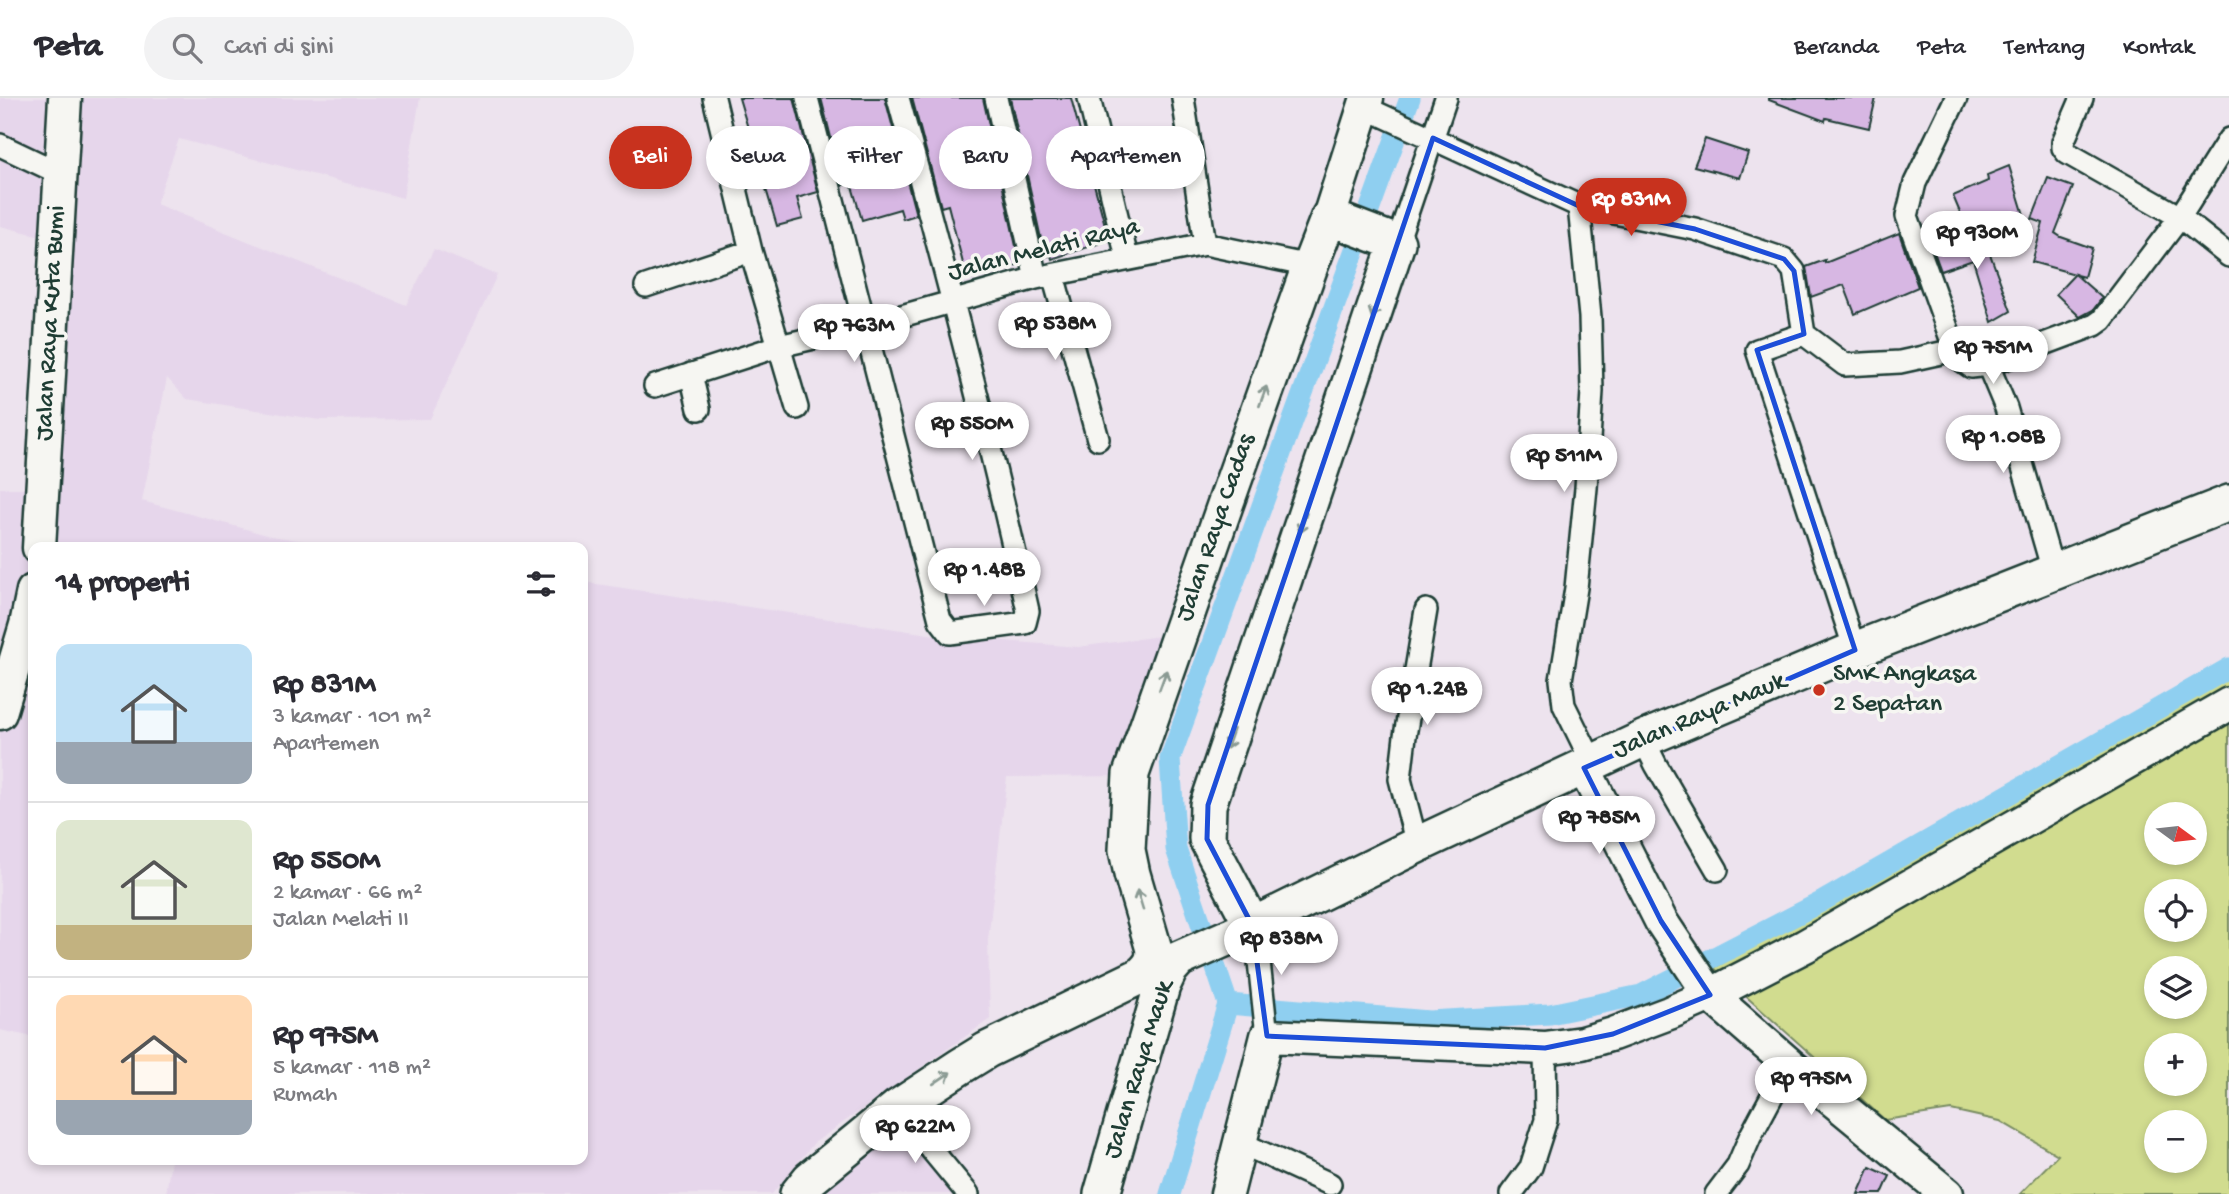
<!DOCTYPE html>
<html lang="id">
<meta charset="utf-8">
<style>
:root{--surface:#fff;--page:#f2f2f3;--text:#2b2b33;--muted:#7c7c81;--line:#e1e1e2;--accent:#c8321e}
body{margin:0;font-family:"Gochi Hand",sans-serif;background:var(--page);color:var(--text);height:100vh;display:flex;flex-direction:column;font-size:26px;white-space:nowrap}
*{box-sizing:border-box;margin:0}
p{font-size:23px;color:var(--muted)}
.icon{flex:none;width:38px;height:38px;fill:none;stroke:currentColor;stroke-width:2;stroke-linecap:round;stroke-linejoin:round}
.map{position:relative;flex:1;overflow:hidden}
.panel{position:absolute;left:28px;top:444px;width:560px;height:623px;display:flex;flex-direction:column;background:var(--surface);border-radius:14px;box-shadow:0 4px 10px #0003}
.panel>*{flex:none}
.top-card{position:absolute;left:609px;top:28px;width:665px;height:63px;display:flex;gap:14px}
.needle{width:46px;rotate:105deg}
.controls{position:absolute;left:2144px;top:704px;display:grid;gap:14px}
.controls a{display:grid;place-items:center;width:63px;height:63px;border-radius:50%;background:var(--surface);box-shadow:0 4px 10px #0003;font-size:35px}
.price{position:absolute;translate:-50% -60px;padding:0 16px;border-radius:24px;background:#fff;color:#222;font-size:23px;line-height:46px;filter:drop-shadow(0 2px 4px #0008)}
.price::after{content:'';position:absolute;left:50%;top:42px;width:21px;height:16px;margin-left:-10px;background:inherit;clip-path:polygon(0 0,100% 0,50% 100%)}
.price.selected{background:var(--accent);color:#fff}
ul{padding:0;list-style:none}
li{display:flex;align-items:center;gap:21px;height:175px;padding:0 28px}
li+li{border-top:2px solid var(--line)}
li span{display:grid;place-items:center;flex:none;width:196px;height:140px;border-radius:14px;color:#555}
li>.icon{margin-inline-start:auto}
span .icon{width:84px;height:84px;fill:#fffc;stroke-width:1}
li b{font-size:30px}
h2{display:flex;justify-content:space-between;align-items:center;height:84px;padding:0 28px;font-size:30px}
.tag{padding:0 24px;border-radius:32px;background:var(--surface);box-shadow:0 4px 10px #0003;font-size:24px;line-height:63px}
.tag.selected{background:var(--accent);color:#fff}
header{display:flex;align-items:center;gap:42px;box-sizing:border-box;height:98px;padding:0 35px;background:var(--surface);border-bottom:2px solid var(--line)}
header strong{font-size:33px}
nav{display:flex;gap:38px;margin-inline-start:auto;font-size:24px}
.search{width:490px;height:63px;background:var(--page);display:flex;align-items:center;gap:18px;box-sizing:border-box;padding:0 24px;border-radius:38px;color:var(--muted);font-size:26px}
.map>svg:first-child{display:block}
</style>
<header>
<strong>Peta</strong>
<div class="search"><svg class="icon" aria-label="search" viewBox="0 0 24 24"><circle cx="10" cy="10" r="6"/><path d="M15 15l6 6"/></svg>Cari di sini</div>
<nav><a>Beranda</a><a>Peta</a><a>Tentang</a><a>Kontak</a></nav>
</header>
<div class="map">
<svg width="2229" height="1096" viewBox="0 0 2229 1096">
<rect width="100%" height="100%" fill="#ede3ee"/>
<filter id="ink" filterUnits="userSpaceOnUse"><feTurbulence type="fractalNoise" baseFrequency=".0143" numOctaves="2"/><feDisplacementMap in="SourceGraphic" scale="14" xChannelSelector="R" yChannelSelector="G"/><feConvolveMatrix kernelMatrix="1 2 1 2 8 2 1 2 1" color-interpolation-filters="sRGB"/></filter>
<g filter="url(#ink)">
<path fill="#e6d6eb" d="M0,0H420L403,100L179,41L156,106L406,207L434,151L497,177L430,321L320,322L187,301L167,280L142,403L271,438L350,450H33V939L0,932V390H53L74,146L0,128Z
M583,484L942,538L1078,549L1190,534L1139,678L1007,679L988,842L990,921L814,1045L772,1096H166L171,1062H583Z
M905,1024L963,1096H826L841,1075Z"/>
<path fill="#d1dc8f" stroke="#788c62" stroke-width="2" fill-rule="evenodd" d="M2229,576V1096H2020L2058,1057L2000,1023L1951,1012L1885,1022L1714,870ZM2156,716H2194V754H2156ZM2156,793H2194V831H2156ZM2156,870H2194V908H2156ZM2156,947H2194V985H2156ZM2156,1024H2194V1062H2156Z"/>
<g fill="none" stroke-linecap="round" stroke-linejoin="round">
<path stroke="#8fcff0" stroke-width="21" d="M1228,906L1429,923L1550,916L1641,897L1821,804L2229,570
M1228,906L1176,751L1170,661L1410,0
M1170,1096L1228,906"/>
</g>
<path fill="#d7b7e3" stroke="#1f3d34" stroke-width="2" d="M739,0H794L818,94L797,100L803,121L777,128Z
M821,0H885L916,117L903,121L900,111L862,122L851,85L843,87Z
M912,0H983L1020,166L967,181L948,107L941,109Z
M1010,0H1071L1109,142L1052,161L1051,157L1045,159Z
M1769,0H1876L1869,30L1826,20L1825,23L1769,2Z
M1705,41L1748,55L1740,80L1694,68Z
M2009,68L2024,117L2000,120L1969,136L1953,98L1988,83L1987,77Z
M2048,80L2073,89L2055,135L2061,139L2092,150L2084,179L2076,177L2102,200L2093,212L2080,219L2056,196L2075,176L2032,164L2043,125L2032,121Z
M1899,135L1918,189L1855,216L1844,187L1811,199L1806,169L1825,162V165Z
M1983,137L2011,213L1992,224L1973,162L1941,173L1933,151Z
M1870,1069L1890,1078L1882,1096H1858Z"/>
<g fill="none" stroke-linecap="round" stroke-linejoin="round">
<defs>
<path id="street" d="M714,0L751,153L797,310
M807,0L940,522L950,535L1025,525L1028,513C990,341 945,170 898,0
M996,0L1036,180
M1089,0L1127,160
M1183,0L1205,146
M1956,0L1915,85L1907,118L1955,252L1960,261L1971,269L1988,267L2095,227L2102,222L2180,119L2229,41
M2082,0L2063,44V50L2067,55L2180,119L2229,158
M1364,9L1579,108L1695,131L1784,161L1794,173L1804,236L1757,252L1855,552
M0,47L61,76
M1579,108L1590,219L1592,293L1586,390L1576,490L1561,582L1564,607L1593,666
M1397,145L1446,0
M1053,177L1098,341
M646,188L751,153
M1804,236L1845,267L1900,264L1955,252
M1988,267L2006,310L2053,473
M691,276L699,311
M655,288L779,248L866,228L1036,180L1205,146L1310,168
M1643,641L1656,667L1717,772
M1417,747L1400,681L1405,638L1426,512
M1252,827L1257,845L1267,938
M897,1010L968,1096
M1241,1045L1330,1086
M1511,1096L1531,1069L1546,1022L1545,950
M1716,1096L1738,1067L1750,1039L1789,966"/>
<path id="secondary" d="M1329,119L1367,0
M39,450L65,0
M0,615L26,527L33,493
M1584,670L1661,823L1710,897L1789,966L1947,1096
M1227,1096L1267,938L1545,950L1582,945L1613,936L1669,915L1710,897L1805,848L2229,606"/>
<path id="primary" d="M798,1096L810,1081L897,1010L961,968L987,952L1140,878C1150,869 1156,862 1153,848L1132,776L1127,752L1131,676L1225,407L1310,168L1329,119L1397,145L1208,707L1207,741L1252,827
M1102,1096L1162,888L1170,871L1179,861L1238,835L1417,747L1643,641L1855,552L2229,405"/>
</defs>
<use href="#street" stroke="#1f3d34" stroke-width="26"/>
<use href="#secondary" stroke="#1f3d34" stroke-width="37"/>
<use href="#primary" stroke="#1f3d34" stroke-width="40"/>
<use href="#street" stroke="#f6f6f2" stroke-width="21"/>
<use href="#secondary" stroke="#f6f6f2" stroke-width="32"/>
<use href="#primary" stroke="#f6f6f2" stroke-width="35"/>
</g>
<defs><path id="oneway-shaft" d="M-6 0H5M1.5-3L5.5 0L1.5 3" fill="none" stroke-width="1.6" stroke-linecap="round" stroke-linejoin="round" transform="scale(1.75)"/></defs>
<g stroke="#8a9a93">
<use href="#oneway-shaft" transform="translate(1375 210) rotate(109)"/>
<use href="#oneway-shaft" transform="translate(1263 298) rotate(-70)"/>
<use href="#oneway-shaft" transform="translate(1303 425) rotate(109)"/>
<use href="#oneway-shaft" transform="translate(1163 582) rotate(-70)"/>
<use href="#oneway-shaft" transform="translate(1230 641) rotate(109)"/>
<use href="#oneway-shaft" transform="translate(1140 802) rotate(-107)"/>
<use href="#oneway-shaft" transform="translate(942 980) rotate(-34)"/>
</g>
</g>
<path fill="none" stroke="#1d4ed8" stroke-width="5" stroke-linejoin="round" d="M1433,40L1579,108L1695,131L1784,161L1794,173L1804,236L1757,252L1855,552L1584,670L1661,823L1710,897L1613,936L1545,950L1267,938L1252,827L1207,741L1208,707Z"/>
<circle fill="#c8321e" stroke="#f6f6f2" stroke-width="2.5" cx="1819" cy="592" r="7"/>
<g text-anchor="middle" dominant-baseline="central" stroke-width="7" stroke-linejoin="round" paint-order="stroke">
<g font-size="26" fill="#1f3d34" stroke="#f6f6f2">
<text transform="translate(1044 153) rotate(-14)">Jalan Melati Raya</text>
<text transform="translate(52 225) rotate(-87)">Jalan Raya Kuta Bumi</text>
<text transform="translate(1217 430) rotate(-71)">Jalan Raya Cadas</text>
<text transform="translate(1700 619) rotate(-23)">Jalan Raya Mauk</text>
<text transform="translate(1140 972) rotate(-73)">Jalan Raya Mauk</text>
</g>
<g font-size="26" fill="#1f3d34" stroke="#f6f6f2" text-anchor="start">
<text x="1833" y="577">SMK Angkasa<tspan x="1833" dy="30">2 Sepatan</tspan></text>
</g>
</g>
</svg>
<div class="controls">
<a><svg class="needle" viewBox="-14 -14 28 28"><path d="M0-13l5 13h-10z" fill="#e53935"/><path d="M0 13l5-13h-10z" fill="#7c7c81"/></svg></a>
<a><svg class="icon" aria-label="locate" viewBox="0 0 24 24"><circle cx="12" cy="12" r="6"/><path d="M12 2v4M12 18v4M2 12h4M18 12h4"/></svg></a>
<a><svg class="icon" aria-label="layers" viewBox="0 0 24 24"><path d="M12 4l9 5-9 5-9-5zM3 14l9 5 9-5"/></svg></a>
<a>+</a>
<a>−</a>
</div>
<b class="price selected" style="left:1631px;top:140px">Rp 831M</b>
<b class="price" style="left:1977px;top:173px">Rp 930M</b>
<b class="price" style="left:1055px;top:264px">Rp 538M</b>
<b class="price" style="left:854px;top:266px">Rp 763M</b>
<b class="price" style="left:1993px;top:288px">Rp 751M</b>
<b class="price" style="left:972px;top:364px">Rp 550M</b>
<b class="price" style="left:2003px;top:377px">Rp 1.08B</b>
<b class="price" style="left:1564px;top:396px">Rp 511M</b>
<b class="price" style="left:984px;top:510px">Rp 1.48B</b>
<b class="price" style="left:1427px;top:629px">Rp 1.24B</b>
<b class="price" style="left:1599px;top:758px">Rp 785M</b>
<b class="price" style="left:1281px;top:879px">Rp 838M</b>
<b class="price" style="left:1811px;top:1019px">Rp 975M</b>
<b class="price" style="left:915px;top:1067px">Rp 622M</b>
<div class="top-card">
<a class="tag selected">Beli</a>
<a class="tag">Sewa</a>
<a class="tag">Filter</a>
<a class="tag">Baru</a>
<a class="tag">Apartemen</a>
</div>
<section class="panel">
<h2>14 properti<svg class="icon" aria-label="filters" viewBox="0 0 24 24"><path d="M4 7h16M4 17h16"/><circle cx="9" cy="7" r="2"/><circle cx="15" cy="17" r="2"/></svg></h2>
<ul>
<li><span style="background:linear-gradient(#bfe0f5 70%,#9aa5b1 0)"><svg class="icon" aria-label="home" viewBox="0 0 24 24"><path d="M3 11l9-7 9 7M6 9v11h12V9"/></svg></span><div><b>Rp 831M</b><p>3 kamar · 101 m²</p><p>Apartemen</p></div></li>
<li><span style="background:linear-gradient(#dfe7d0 75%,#c2b280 0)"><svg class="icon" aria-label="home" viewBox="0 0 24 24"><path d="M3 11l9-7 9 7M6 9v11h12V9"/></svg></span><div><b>Rp 550M</b><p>2 kamar · 66 m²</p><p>Jalan Melati II</p></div></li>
<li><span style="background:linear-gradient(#ffd9b3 75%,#9aa5b1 0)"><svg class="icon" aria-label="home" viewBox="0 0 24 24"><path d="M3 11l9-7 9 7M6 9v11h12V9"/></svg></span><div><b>Rp 975M</b><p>5 kamar · 118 m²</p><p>Rumah</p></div></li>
</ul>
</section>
</div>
